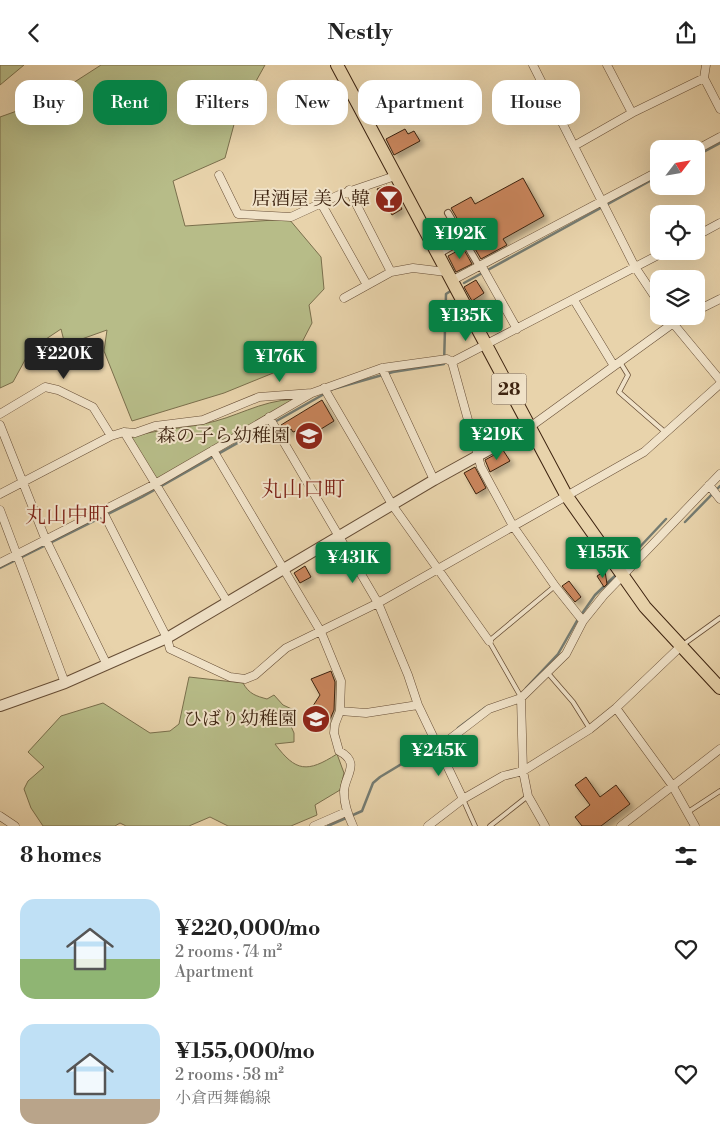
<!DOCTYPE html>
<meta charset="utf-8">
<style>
:root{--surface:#fff;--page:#f6f6f6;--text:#222;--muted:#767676;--accent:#0b8043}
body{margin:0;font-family:"Libre Bodoni","Noto Serif JP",serif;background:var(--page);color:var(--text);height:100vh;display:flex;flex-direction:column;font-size:19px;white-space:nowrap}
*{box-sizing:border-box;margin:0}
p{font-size:16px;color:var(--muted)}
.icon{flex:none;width:28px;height:28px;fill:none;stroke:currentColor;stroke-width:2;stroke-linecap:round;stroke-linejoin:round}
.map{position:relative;height:761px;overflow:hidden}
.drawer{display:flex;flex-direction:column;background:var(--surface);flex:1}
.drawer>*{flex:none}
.guide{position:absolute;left:15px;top:15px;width:690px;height:45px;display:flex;gap:10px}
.needle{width:32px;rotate:59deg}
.fabs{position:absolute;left:650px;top:75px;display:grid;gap:10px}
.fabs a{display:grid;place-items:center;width:55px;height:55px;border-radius:10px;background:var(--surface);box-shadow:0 5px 20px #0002;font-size:25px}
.price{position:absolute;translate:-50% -42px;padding:0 11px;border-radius:5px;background:var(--accent);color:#fff;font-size:16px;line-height:32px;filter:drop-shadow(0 1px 2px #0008)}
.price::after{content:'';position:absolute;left:50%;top:30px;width:15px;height:11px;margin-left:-8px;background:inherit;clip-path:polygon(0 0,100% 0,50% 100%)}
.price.selected{background:#222;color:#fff}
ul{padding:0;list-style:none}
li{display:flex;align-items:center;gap:15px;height:125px;padding:0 20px}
li span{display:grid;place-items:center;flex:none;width:140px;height:100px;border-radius:15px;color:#555}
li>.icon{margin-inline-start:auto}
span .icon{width:60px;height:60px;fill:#fffc;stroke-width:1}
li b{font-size:21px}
h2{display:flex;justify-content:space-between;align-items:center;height:60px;padding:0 20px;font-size:21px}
.pill{padding:0 18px;border-radius:15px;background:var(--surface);box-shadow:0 5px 20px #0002;font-size:18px;line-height:45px}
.pill.selected{background:var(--accent);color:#fff}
header{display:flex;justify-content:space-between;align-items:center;height:65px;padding:0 20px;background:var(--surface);font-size:22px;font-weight:800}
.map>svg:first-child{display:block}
</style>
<header><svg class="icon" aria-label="back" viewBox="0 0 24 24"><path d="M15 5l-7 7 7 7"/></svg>Nestly<svg class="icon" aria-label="share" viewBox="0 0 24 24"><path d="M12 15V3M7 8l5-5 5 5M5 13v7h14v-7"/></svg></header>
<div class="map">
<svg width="720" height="761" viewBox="0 0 720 761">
<defs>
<filter id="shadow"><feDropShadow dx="4" dy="4" stdDeviation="2.5" flood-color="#0004"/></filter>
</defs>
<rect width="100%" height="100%" fill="#e8d3ab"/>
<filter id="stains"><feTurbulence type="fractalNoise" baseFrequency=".004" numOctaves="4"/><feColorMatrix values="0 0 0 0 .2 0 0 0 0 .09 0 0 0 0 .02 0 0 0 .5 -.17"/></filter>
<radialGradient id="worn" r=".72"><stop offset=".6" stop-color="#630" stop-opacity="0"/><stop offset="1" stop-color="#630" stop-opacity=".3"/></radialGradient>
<path fill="#b7bc88" stroke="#7a6f4c" d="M0,0H24L0,20Z
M101,0H265L236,52L225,93L173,116L185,161L289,154L321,192L324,224L309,240L312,258L298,285L283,304L224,328L132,356L104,286L107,265L65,280L61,264L31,284L13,317L0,323V52L45,36Z
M295,334L155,416L131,372C155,365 178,364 203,359C236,353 258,336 295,334Z
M189,612L243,618C249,629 256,631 267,634L274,630L283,640L294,645L289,657L294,668V677L275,679C296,707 307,708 337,689L344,708L340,725L315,740L317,750L291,761H228L210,752L189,761H126L120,758L115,761H43L31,743L24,724L28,716L44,702L28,687L61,651L103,638L150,668L170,666L179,659Z"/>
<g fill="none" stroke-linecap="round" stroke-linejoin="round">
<path stroke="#747b71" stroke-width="2.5" d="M696,91L720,78
M464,218L659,111
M685,457L720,421
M621,502L666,454
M0,503L142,432L333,324L393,307L444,299L446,229L452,225
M581,550L595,530L617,509
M526,623L558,589L578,554
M458,663L486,642
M328,761L362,746L373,718L380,712L448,671"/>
</g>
<path fill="#c9855c" stroke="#3c220f" filter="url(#shadow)" d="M405,64L408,69L414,66L420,76L394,90L386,74Z
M523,113L544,151L503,174L507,180L481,194L451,143L471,132L475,139Z
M387,120L402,144L392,150L377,124Z
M463,183L472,199L456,207L448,191Z
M476,215L484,228L472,236L464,222Z
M322,335L334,356L321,364L319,362L313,366L311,362L306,365L304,363L293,367L291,364L286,368L281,360Z
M503,385L510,396L490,407L485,395Z
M475,402L486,423L476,429L464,408Z
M305,501L311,512L300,518L294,508Z
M605,506L607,519L604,522L597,511Z
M569,516L581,532L575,537L562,521Z
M331,606L335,617L334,645L328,659L311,644L320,630L311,614Z
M586,712L600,732L616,720L630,739L601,761H582L575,752L590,740L575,720Z"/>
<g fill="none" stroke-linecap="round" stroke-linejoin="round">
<defs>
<path id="service" d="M620,297L628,310L619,327L666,368
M684,579L720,553
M547,607L573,637L590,664
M521,632L489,576L555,521
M463,734L475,761
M688,747L720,726
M490,761L528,731"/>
<path id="pedestrian" d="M448,148L479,201
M437,190L463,175"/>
<path id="minor" d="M533,0L635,202L659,238
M607,0L632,48
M706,0L704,13L720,44
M574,81L632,48L704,13
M696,85L720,72
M219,110L238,149L291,152L339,130L395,111
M349,125L391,207
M321,138L367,220
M696,171L720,158
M481,200L517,264
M451,216L659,106
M344,233L391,207L413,203L446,207
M574,235L614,301
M696,246L720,234
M667,251L720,315
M452,297L481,402L513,461L555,521L583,556
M382,303L434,415
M324,323L393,441L489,576
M0,349L45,322L58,325L93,342L111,371
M269,352L378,538L408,610L418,640L463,734
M0,360L45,473L107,600
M530,362L672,259L687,251
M124,367L228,538
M213,385L321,567L341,616L340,646L335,659L334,668L339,686C362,698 344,711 344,727C344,740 348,750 353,761
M709,420L720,434
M0,429L111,371L124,367L135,368L155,361L203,355L259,332L312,328L382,303L447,294L452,297L666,186
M0,445L65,618
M102,445L167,573L170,584L230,612L245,614L255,610L286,583L378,538L644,387L720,319
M0,498L155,419L310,329
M521,633L523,706L528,731L545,761
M616,643L672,720L695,761
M340,646L366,648L418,640
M438,683L489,644L521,633L566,589L583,556L604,530L720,409
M0,751L15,761
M314,761L346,747
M428,761L463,734L503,711L523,706L590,664L616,643L680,582
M621,761L720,684"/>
<path id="tertiary" d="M0,641L65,618L167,573L434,415L530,362"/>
<path id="primary" d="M337,0L566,430L645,542L720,623"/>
</defs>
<use href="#service" stroke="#674e36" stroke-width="5.5"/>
<use href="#pedestrian" stroke="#674e36" stroke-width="8"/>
<use href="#minor" stroke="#674e36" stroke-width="9"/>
<use href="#tertiary" stroke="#674e36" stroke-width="12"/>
<use href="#primary" stroke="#3c220f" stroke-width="14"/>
<use href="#service" stroke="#f0e2c8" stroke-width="4"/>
<use href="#pedestrian" stroke="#f0e2c8" stroke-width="6"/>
<use href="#minor" stroke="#f0e2c8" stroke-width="8"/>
<use href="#tertiary" stroke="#f0e2c8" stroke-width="10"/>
<use href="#primary" stroke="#e8d3ab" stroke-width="12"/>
</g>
<defs>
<symbol id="bar-disc" viewBox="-11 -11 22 22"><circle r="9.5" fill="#8f2418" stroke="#f0e2c8"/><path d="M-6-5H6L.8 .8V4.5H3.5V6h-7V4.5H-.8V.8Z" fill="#fff"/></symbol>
<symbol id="school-disc" viewBox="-11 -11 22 22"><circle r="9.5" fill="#8f2418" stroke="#f0e2c8"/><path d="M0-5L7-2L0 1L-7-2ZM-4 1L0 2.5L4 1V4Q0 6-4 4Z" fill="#fff"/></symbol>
</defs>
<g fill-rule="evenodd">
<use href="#bar-disc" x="373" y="118" width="32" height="32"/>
<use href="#school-disc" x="293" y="355" width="32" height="32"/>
<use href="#school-disc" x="300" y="638" width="32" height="32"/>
</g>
<g text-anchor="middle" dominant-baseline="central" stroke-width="4" stroke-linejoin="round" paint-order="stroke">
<rect fill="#f0e2c8" stroke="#725c46" stroke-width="1" x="491.5" y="308.5" width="35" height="31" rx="4"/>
<g font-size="18" font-weight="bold" fill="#3c220f">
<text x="509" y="324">28</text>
</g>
<g font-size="19" fill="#3c220f" stroke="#f0e2c8" text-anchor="end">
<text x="370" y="134">居酒屋 美人韓</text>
<text x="290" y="371">森の子ら幼稚園</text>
<text x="297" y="654">ひばり幼稚園</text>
</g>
<g font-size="21" fill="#7a1f14" stroke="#f0e2c8">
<text x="303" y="425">丸山口町</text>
<text x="67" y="451">丸山中町</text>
</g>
</g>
<rect width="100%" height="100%" filter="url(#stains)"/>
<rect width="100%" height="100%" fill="url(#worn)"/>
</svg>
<div class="fabs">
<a><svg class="needle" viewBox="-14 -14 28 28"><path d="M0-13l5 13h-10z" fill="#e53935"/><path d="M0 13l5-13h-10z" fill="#767676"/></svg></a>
<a><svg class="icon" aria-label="locate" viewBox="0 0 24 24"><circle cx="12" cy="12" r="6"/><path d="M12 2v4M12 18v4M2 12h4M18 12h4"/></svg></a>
<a><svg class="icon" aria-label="layers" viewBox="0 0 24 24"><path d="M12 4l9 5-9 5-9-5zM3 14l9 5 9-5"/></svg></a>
</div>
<b class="price" style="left:460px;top:195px">¥192K</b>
<b class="price" style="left:466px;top:277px">¥135K</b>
<b class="price selected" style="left:64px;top:315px">¥220K</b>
<b class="price" style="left:280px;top:318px">¥176K</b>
<b class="price" style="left:497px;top:396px">¥219K</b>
<b class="price" style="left:603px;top:514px">¥155K</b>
<b class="price" style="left:353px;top:519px">¥431K</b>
<b class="price" style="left:439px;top:712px">¥245K</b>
<div class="guide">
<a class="pill">Buy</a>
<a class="pill selected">Rent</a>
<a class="pill">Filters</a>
<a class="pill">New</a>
<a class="pill">Apartment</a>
<a class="pill">House</a>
</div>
</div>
<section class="drawer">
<h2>8 homes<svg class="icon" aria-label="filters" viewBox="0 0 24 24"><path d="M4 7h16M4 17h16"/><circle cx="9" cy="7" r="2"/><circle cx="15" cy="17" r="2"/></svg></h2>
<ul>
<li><span style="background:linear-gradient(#bfe0f5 60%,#8fb573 0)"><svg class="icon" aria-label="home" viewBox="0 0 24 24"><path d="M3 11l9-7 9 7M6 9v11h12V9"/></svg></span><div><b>¥220,000/mo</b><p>2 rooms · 74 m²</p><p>Apartment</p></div><svg class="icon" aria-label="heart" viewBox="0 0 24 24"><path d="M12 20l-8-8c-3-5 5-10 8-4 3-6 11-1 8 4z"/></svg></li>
<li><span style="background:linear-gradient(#bfe0f5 75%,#b9a48a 0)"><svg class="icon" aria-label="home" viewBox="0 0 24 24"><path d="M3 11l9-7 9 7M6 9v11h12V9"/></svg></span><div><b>¥155,000/mo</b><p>2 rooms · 58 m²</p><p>小倉西舞鶴線</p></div><svg class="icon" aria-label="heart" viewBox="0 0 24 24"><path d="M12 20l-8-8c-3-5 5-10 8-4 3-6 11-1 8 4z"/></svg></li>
</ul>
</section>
